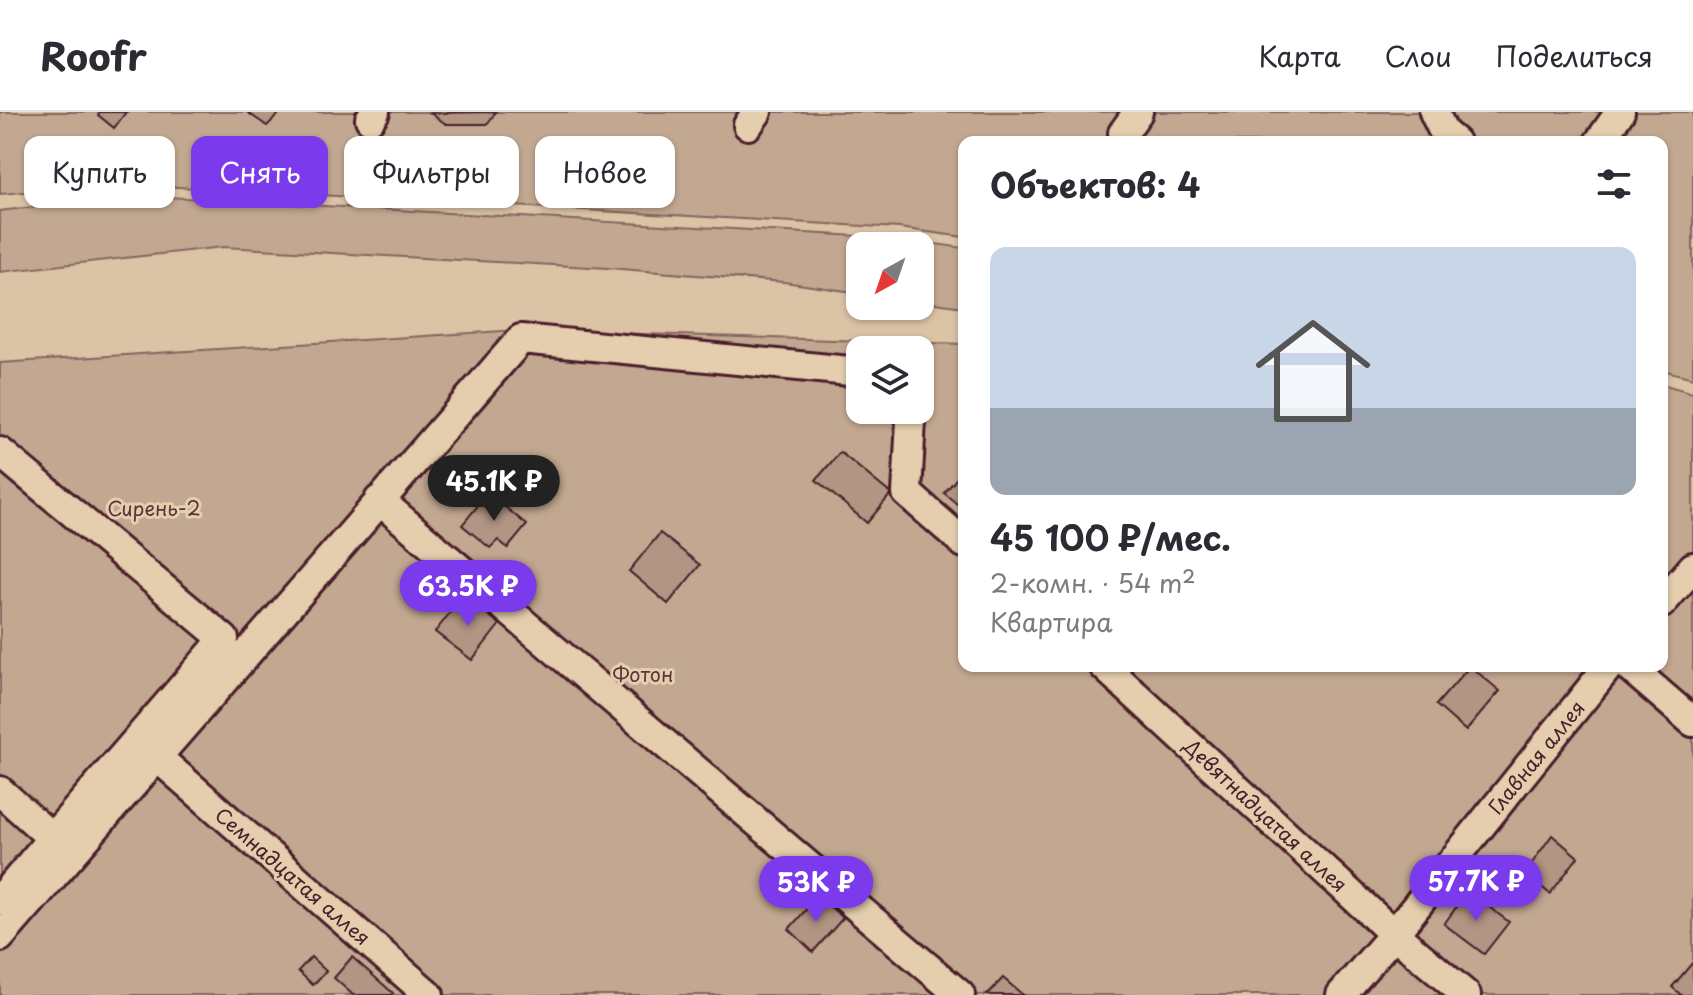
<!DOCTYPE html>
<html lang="ru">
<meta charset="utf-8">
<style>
:root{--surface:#fff;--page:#f7f7f7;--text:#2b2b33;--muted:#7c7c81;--line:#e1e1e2;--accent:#7c3aed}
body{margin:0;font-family:"Playpen Sans",sans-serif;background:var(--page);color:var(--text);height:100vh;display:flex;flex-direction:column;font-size:30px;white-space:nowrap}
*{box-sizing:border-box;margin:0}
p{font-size:26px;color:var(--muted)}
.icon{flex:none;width:44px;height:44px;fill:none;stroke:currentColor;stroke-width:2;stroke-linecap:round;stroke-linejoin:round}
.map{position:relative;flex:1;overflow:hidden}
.panel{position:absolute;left:958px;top:24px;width:710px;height:536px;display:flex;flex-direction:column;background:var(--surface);border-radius:16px;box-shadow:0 2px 6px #0004}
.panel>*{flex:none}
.banner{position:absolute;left:24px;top:24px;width:760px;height:72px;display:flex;gap:16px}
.needle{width:52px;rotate:220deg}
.tools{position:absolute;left:846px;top:120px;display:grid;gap:16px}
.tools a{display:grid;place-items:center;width:88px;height:88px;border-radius:16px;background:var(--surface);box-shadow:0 2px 6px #0004;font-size:40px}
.price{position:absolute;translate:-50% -68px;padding:0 18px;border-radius:28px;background:var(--accent);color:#fff;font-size:26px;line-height:52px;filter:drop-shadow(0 2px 4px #0008)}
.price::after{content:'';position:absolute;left:50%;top:48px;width:24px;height:18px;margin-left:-12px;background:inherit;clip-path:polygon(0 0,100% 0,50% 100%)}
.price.active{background:#222;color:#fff}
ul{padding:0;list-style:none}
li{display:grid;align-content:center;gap:16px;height:424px;padding:0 32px}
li+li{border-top:2px solid var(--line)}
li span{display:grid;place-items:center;height:248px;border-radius:16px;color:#555}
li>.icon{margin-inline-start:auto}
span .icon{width:144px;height:144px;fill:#fffc;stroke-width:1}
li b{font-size:34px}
h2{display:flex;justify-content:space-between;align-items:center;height:96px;padding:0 32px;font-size:34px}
.chip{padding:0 28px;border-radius:16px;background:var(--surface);box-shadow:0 2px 6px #0004;font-size:28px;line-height:72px}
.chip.active{background:var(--accent);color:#fff}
header{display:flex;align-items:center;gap:48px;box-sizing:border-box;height:112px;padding:0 40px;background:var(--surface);border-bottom:2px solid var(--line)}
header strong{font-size:38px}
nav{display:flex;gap:44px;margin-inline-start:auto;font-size:28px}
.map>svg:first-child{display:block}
</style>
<header>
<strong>Roofr</strong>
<nav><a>Карта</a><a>Слои</a><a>Поделиться</a></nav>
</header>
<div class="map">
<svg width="1693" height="883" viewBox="0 0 1693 883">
<rect width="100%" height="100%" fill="#dbc4a5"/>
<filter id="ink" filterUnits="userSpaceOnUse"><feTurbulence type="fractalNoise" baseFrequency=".0125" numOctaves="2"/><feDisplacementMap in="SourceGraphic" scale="16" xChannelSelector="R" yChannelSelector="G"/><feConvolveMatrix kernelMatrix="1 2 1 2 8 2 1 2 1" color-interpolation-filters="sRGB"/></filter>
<g filter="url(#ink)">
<path fill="#c3a891" stroke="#86645e" stroke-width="2" fill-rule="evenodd" d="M0,0H1693V266L1662,258V30H964V125L899,116L125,72L0,82Z
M131,83L893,126L964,136V195L920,189V134H860V181L784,170L608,156L223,135L0,160V99Z
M518,218L964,232V554H1662V272L1693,281V883H0V251ZM860,238H920V298H860Z"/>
<path fill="#b29583" stroke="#4a1f2b" stroke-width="2" d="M100,0H126L114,16L98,3Z
M247,0H281L267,14Z
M496,0L487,12H446L430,1Z
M840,340L891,382L867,411L816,368Z
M964,358V398L944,381Z
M488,381L527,413L508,436L498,428L490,436L462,413Z
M660,421L700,453L668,492L629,459Z
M463,484L500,512L472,548L435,520Z
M1470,554L1500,579L1466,619L1436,593Z
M1552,723L1578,745L1550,782L1525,761Z
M1468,779L1509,810L1484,842L1444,812Z
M818,784L843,806L813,840L789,817Z
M311,845L326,859L313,873L298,859Z
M352,845L393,881L391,883H353L334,866Z
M1693,850V883H1681L1672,875Z
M1003,866L1023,883H987Z"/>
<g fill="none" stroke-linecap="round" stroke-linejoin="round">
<defs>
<path id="minor" d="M1434,0L1444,21L1455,30
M370,7L375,0
M748,13L757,0
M1123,21L1138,0
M1599,30L1620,0
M908,298L911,308L907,381L964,431
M0,340L224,527L52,726
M379,388L960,883
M1662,491L1693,455
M1104,554L1394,822L1466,883
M1628,554L1693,610
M157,645L429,883
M0,679L52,726L0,788
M0,825L521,227L860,260
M1341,883L1394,822L1609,554"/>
</defs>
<use href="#minor" stroke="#4a1f2b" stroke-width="34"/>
<use href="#minor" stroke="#e4cead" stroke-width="28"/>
</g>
</g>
<g text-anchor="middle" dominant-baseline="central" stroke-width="6" stroke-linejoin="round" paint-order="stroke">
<g font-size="20" fill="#5c343a" stroke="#e4cead">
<text x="154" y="396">Сирень-2</text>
<text x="643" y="562">Фотон</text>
</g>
<g font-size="20" fill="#4a1f2b" stroke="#e4cead">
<text transform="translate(1536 645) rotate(-51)">Главная аллея</text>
<text transform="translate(1266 703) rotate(43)">Девятнадцатая аллея</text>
<text transform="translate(293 764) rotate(41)">Семнадцатая аллея</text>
</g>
</g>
</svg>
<div class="tools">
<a><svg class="needle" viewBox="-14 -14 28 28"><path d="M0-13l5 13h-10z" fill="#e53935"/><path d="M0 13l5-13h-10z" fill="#7c7c81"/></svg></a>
<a><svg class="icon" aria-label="layers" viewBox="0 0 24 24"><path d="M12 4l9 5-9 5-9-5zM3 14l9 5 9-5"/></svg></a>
</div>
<b class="price active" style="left:494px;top:411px">45.1K ₽</b>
<b class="price" style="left:468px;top:516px">63.5K ₽</b>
<b class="price" style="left:1476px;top:811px">57.7K ₽</b>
<b class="price" style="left:816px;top:812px">53K ₽</b>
<div class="banner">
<a class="chip">Купить</a>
<a class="chip active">Снять</a>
<a class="chip">Фильтры</a>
<a class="chip">Новое</a>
</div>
<section class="panel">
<h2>Объектов: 4<svg class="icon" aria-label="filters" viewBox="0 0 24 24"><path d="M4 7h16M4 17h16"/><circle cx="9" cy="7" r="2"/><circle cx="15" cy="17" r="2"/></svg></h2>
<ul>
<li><span style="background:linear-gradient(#c9d6e8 65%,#9aa5b1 0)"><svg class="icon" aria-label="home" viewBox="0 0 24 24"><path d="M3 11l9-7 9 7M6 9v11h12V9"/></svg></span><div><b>45 100 ₽/мес.</b><p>2-комн. · 54 m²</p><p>Квартира</p></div></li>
</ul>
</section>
</div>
